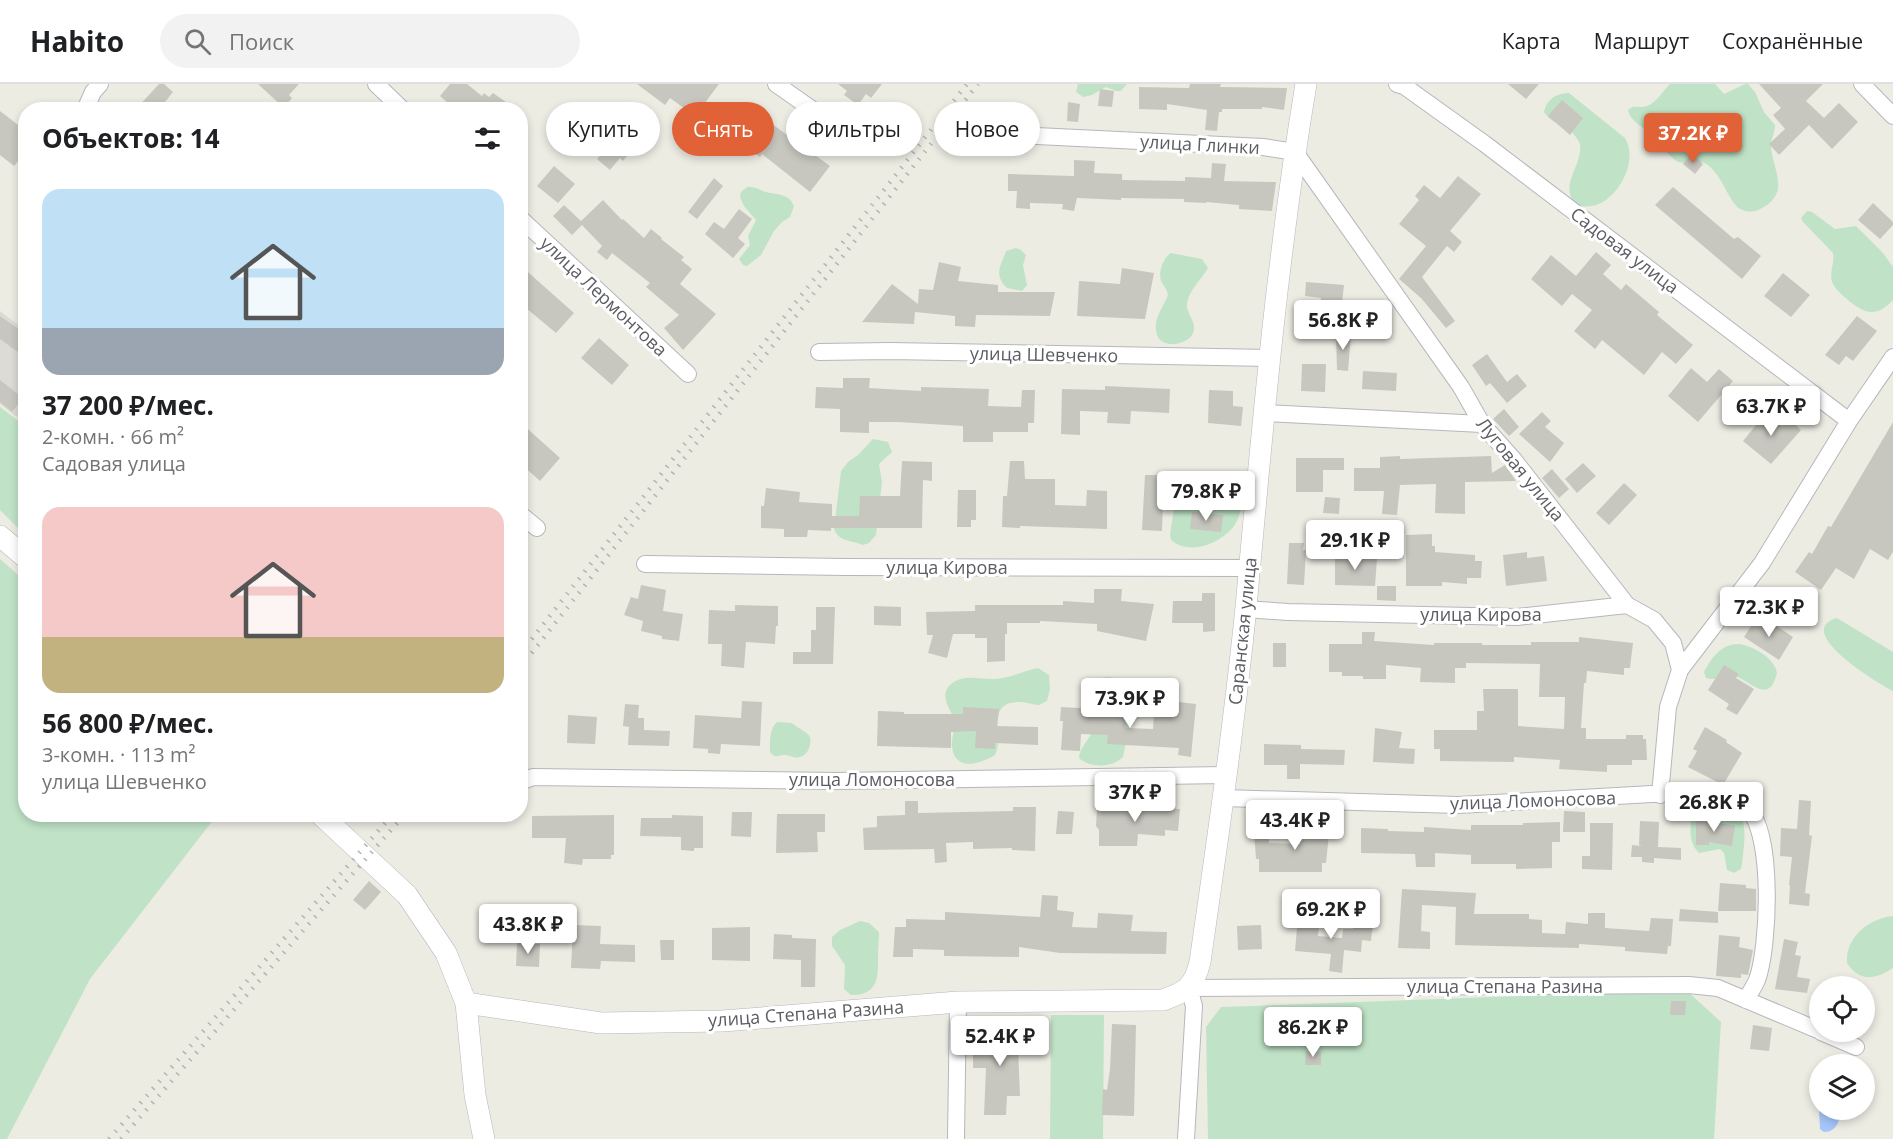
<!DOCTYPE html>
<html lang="ru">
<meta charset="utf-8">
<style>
:root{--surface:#fff;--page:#f2f2f2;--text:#202124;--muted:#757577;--line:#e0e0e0;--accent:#e06236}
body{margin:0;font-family:"Open Sans",sans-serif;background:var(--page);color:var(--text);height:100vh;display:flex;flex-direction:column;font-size:22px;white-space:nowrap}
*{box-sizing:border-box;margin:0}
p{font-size:20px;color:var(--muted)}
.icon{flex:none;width:33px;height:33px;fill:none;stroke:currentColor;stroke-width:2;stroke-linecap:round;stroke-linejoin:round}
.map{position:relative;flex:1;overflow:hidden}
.panel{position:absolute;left:18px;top:18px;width:510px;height:720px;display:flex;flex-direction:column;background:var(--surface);border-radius:24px;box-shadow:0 3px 9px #0003}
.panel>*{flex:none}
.hud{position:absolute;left:546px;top:18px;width:570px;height:54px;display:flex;gap:12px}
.tools{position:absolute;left:1809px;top:892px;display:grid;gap:12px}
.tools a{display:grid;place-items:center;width:66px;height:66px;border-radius:50%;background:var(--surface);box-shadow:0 3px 9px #0003;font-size:30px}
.price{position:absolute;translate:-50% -51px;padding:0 14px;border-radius:6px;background:#fff;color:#222;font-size:20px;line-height:39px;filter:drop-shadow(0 2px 3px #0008)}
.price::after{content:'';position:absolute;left:50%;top:36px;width:18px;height:14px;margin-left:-9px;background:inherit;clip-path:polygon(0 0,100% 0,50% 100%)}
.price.current{background:var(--accent);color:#fff}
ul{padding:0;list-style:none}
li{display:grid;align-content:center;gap:12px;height:318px;padding:0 24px}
li span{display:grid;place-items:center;height:186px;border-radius:18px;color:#555}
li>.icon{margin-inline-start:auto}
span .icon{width:108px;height:108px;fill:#fffc;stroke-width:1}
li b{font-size:26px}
h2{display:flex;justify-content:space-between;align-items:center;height:72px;padding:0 24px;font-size:26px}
.pill{padding:0 21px;border-radius:27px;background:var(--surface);box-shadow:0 3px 9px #0003;font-size:21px;line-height:54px}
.pill.current{background:var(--accent);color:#fff}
header{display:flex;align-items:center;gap:36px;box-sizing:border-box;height:84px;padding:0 30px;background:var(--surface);border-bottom:2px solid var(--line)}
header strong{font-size:28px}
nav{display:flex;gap:33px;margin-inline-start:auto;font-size:21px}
.search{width:420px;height:54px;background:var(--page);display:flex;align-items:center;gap:15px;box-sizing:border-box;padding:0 21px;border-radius:33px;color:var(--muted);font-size:22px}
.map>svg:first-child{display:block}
</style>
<header>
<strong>Habito</strong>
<div class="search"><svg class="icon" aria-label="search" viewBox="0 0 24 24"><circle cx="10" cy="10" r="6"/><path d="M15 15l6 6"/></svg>Поиск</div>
<nav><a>Карта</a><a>Маршрут</a><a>Сохранённые</a></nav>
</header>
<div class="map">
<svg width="1893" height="1055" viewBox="0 0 1893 1055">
<rect width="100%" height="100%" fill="#edece3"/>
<path fill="#dcdbd5" d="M0,227L25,246L26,321L17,333L0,320Z"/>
<path fill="#c0e3c7" d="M1078,0H1127L1121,7H1116L1106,3L1092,11L1083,13L1076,8Z
M1670,0H1715L1724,10L1745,0H1748L1755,8L1764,28L1775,41C1775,48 1772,53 1771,59C1770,82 1792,106 1764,123C1754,129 1748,129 1738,124C1726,111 1723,94 1709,82C1698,72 1690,82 1679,78C1671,76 1660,58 1653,52C1645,43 1630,38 1628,26C1635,20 1639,25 1647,22C1656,19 1663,7 1670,0Z
M1569,9L1625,54C1638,75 1621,109 1601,119C1593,123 1585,123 1577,122C1557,101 1583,83 1580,60C1570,38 1554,44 1544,28C1546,16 1556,9 1569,9Z
M747,103C754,102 759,106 766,108C777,111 789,109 794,122L790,133L782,138L774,147L761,171L747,182L743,181L739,175L750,161L748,152L756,136L744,122L740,113L741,108Z
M1807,127L1812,128L1835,145L1856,142L1883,169L1893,183V216C1876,234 1865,230 1848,216C1842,211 1835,205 1832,198C1829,188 1835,179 1833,169L1803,138L1801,134Z
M1016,164L1021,166L1026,171L1023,181L1027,201L1022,207L1007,204C993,190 1001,182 1006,167Z
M1171,169L1202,175L1208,184C1202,195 1188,207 1187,220C1186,231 1199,239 1192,251C1186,261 1162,265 1157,251C1152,236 1163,224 1168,211C1167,205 1164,203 1161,197C1158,188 1163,174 1171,169Z
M0,323L25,342V451L0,426Z
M873,355L888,358L892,368L879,380L882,398L876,451L869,459L863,461C851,456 839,458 834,445L841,387L848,378L858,371Z
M1184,397C1194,402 1201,405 1213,405C1223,406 1232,401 1242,406C1243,417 1241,432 1234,442C1220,460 1190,472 1171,456L1170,450L1178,399Z
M0,475L25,497L26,730L217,731L90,895L7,1055H0Z
M1837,534L1893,568V607C1879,600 1791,547 1837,534Z
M1739,560C1753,562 1775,574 1777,589C1769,622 1751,597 1735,592C1724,589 1716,598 1706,594L1704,588C1712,573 1721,560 1739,560Z
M1038,584L1049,591L1050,605L1047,617L1039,621C1033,621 1027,618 1020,618C984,618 1005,652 995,671C980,680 955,688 952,663C951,653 956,644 954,635C950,624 939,612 950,601C964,587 986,598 1003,594C1015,592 1026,586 1038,584Z
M1108,593L1123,595L1129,606L1144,616C1148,627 1138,634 1130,640L1123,673C1113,684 1089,684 1079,674C1080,660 1097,650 1098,631C1098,617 1086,604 1093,595Z
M777,638L792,639C797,644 808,648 810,653C812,660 808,671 800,673C795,675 791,672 786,671C778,670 776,676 770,668C770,658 769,645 777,638Z
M1707,719C1738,722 1747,729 1744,761C1743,769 1743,777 1741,785L1734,789L1727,786L1724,769L1720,765L1699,769C1687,758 1690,739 1694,725Z
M1893,832V884C1875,896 1859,898 1847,879C1845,853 1870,834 1893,832Z
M860,837L869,839L879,848C879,856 878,864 878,872C878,893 879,911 851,911L844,905L845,881L832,862V853L840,846Z
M1686,906L1721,938L1714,1055H1208L1206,943L1221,923Z
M1051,931H1104L1103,1055H1050Z"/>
<path fill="#a5c6fa" d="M1819,1025L1842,1026C1839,1037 1837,1048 1824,1048L1820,1045Z"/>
<path fill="#c8c7bf" d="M159,0H164L173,8L165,18L173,26H135Z
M258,0H299L289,11L292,14L284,24Z
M450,0H467L482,12L484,9L489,13L493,9L506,18L502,23L505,26H456L440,12Z
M637,0H719L695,32L670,14L665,21Z
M838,0H882L871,14L866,10L858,21L844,11L847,7Z
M1190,0H1221L1220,3L1287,4L1284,26L1262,23V25H1222V28H1219L1217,47L1205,46L1207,26L1167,20V26L1139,25V3L1189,4Z
M1508,0H1539L1526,15Z
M1759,0H1823L1806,17L1824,34L1839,19L1858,38L1832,65L1809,41L1779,71L1769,60L1785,45L1773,31L1781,24Z
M1100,5L1114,7L1112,23L1098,22Z
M1562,16L1583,34L1570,51L1548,32Z
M1068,18L1080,20L1078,38L1067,37Z
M743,19L830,82L810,108L762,70L760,73L723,46Z
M0,27L26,47V68L14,82L0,71Z
M617,56L631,67L623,77L620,74L610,86L597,75L605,66L607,68Z
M1692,70L1703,80L1695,90L1683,80Z
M1074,76L1095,77L1094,89L1122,90V96L1185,97V93L1211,94L1212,79L1226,80L1224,97L1276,98L1272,127L1239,125V121L1206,118V119L1184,118V115L1121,114V116L1077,114L1074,127L1062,125L1063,120L1030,119V125L1016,124L1017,107H1008V90L1074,92Z
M554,82L575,100L558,119L537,102Z
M1458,92L1481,110L1450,147L1462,158L1454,168L1447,162L1422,193L1455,237L1446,244L1421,214L1399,195L1426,162L1399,140L1419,116L1415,112L1424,101L1440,114Z
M714,94L723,102L697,135L688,128Z
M1673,103L1734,155L1738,153L1761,172L1742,195L1655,121Z
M603,116L622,136L623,135L644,154L651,145L662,154L661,155L684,173L681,176L692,185L680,200L716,230L683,266L664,244L679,231L646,203L650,199L612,169L607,176L597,168L602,162L582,141L572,151L553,132L564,121L581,137Z
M1873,119L1893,138V141L1880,155L1858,136Z
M739,125L752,135L738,154L745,160L733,174L705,150L714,138L724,145Z
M1596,168L1611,181L1603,190L1621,206L1626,200L1659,228L1657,231L1693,261L1676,280L1662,268L1644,291L1602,256L1595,265L1574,247L1592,226L1572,210L1562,222L1531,195L1551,171L1576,192Z
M939,178L961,183L958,197L998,201V208H1055L1050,232L976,231L975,243L955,242V232L915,228L914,240L862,238L892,200L918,220L919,205L933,206Z
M520,181L574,229L556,249L520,219Z
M1122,184L1154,189L1145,235L1077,232L1079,197L1120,200Z
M1783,189L1810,211L1791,233L1764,212Z
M1306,198L1344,201L1341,228L1320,226L1321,214L1305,212Z
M0,232L26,250V274L0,255Z
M1857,232L1877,247L1853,277L1846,272L1839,281L1825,271Z
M1336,250H1351L1348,287L1337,286Z
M599,254L629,281L612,301L581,274Z
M1487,270L1507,298L1517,290L1527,302L1507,319L1490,299L1486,302L1472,281Z
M1302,280H1326L1325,308L1301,307Z
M1691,284L1707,298L1719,285L1733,297L1698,338L1668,312Z
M1363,287L1397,289L1396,307L1362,305Z
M843,294H870L869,304L921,307V303L989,305L988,322L1021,323L1022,306H1035L1034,339H1028V348H993V358H963V342L898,338H869V349L840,348V325L815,324L816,303L843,304Z
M0,296L23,314L12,328L0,318Z
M1105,302L1170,305L1169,329L1131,327L1130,340L1107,339L1108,328L1080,327V351L1061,350L1062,305L1105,306Z
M1209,306L1233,307V322L1243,323L1241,342L1208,339Z
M1504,325L1519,343L1509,352L1493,335Z
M1542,328L1551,337L1545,343L1564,359L1550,378L1519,350Z
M1766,329L1782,342L1789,335L1801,346L1771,380L1743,357Z
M520,338L560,374L540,397L520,379Z
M1893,338V468L1888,476L1870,465L1854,495L1836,484L1821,506L1795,488L1809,468L1812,470L1828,442L1831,443Z
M1400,372V375L1491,372L1492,389L1505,381L1516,397L1465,398V430L1435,429L1436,400L1400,401L1397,431L1382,430L1384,407H1354V384H1380V373Z
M1296,374H1344V386H1323V408H1296Z
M902,377L932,378V397L923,396L922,444H831V447L808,446L807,453H784V445L761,444V422H764L766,404L800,408L799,418L832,420V432H859L860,412H900Z
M1010,377H1024L1025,395H1055V421L1086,422L1087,406L1107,407V445L1020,442V444L1002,443L1003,412H1007Z
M1583,379L1596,392L1577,409L1565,395Z
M1552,385L1569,405L1559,414L1542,394Z
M1145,391H1164L1162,447L1142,446Z
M1624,399L1637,411L1609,441L1596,429Z
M958,406H976V436H971V443H957Z
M1325,413L1340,414L1339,430L1323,429Z
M1192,428L1223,431L1221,448L1190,445Z
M1432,450V462H1435V468L1475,471V477H1482L1481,494H1467V500L1442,498V502H1406V451Z
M1289,459H1304L1303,466H1306L1304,501L1287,500Z
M1527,468V474L1544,472L1547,497L1506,502L1503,471Z
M1335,470L1377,475L1375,502L1335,501Z
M641,501L666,506L663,527L683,530L679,557L662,555V552L641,547L643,537L624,531L631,513L638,515Z
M1377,502H1396V517L1377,516Z
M1094,505H1122L1121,517L1154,520L1146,557L1097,547V540L1040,537V539H1007V550H1005V577L987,578V554H975V550H953L947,574L928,569L933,551H927L926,528L975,527V521H1063V517L1094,519Z
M1202,509H1215V547L1203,548V539H1172L1173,517H1202Z
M735,521L778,522V542H776L775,560L746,558L744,584L721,582L722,560H708L709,526L735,527Z
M874,522L901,523V542L874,541Z
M816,523H835L833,580H793V568H811V546H816Z
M1766,535L1793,553L1779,576L1744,553L1755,536L1762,541Z
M1362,548H1375L1374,557L1434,561V559H1482V561H1531V558H1579V553L1633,559L1630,584H1624V591L1587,587L1586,599H1584L1581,644H1586V655H1626V651H1643V655H1646L1647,676H1632V681H1607V688L1559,685L1560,676L1514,673V678L1440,677V665H1434V646H1477V627H1484L1483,605H1518V642L1564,645L1565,613H1539L1540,580L1466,579V584H1455V599L1420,598L1421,584L1386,581V595H1363V592H1342V588H1329V560H1362Z
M1273,559H1286V583H1273Z
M1724,581L1739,590L1736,594L1754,605L1737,631L1726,625L1729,620L1708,606Z
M742,617L762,618L760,662L721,660L720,670L708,669V665L693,664L695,631L741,634Z
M1179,618L1196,620L1191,673L1178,671L1179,664L1107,660L1108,651L1081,650L1080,667L1061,666L1063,637H1060L1061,623L1097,625V630L1126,632L1125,644L1153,645L1154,629L1178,630Z
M625,620L639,621L638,634H644V646L670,647L669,662L628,661L629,643L623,642Z
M963,623L999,625L997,642L1038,643V661L995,659V665L975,664L976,647L951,648V664L877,662L878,627L904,628V630H963Z
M568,631L597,633L595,660L567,659Z
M1705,643L1727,656L1726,658L1742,669L1723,701L1688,683L1697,667L1693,665Z
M1375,644L1402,648L1399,664L1415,665L1414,680L1373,678Z
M1264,660L1301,661V665L1345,666L1344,681L1300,680V695H1287V681H1264Z
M1142,710L1154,711V724L1180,725L1178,747L1165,746V752L1138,750L1137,762H1099V746L1096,742L1097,725L1142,726Z
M1799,716L1811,717L1809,751L1812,752L1805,809L1810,810L1809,822L1789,820L1790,801H1789L1792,773L1780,772L1781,744L1797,745Z
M905,717H918V729L1013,727V723H1036L1035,767L1012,766V764L973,765V758L946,759L947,778L935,779L934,765L864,766L863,744L877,743V732L905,731Z
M1058,727L1074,728L1072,750H1056Z
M1564,727L1585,728V748H1563Z
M732,728H752L751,753L731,752Z
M777,730H825V748H817L818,768L776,769Z
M614,731V771H611V775H583L582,781L564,779L566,754H532V732Z
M672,731L703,732V764H694V767L681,766V753L640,752L641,734H672Z
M1326,732H1338V751L1329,750L1326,779H1322V788H1259V775H1256L1254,747L1269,746V759L1300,760V747L1326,748Z
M1640,737L1659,738L1658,763L1681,764V776L1654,774V779L1642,778V773H1631L1632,761L1642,762L1639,761Z
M1696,737H1709L1735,742L1732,762L1709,758V761H1696Z
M1560,738V758H1552V784L1516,785V780H1471V771L1435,769V783H1416L1415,770L1361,769V744L1388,745V747L1424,748V743L1471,746V741H1523V739Z
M1590,739H1613L1612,786L1582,785V772H1590Z
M369,797L381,808L365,826L353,816Z
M1720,799L1746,801V804L1756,805V827H1718Z
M1402,805L1476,809L1474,830H1529V835L1542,836V849L1565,850L1566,838L1588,840V829H1605V844L1649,847L1651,834L1673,835L1671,862H1668L1667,870L1625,867V863L1579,860V864L1455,861L1456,823L1422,821L1421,847L1430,848V865L1398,864Z
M1042,811L1058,812L1057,826L1074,828L1072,843L1097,844L1098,829L1133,831L1131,847L1167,848L1166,870L1060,869L1019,863V873L944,872V866L913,865V873H893L895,843H906V835L945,836V828L1040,833Z
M1680,825L1718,828V839L1679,837Z
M1298,832L1320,834L1318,852L1342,854L1343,845H1353V837L1373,839L1371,857L1362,856L1361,868L1344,866L1342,889L1329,887L1331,870L1295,867Z
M543,835L568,837L567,850L543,849Z
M573,841L601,842L600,860L635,861V878L601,877L600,885L571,884Z
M1261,841L1262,865L1238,866L1237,842Z
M750,843V877L712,876V844Z
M774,850L792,851V854L816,855L815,903H801V876L773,875Z
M1719,851L1740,853L1739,863L1753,866L1748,891L1741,890V894L1716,892Z
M1784,855L1798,858L1795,871L1801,872L1797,893L1810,895L1807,909L1775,905Z
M660,856H674V876H661Z
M517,859L540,860L539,883L516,882Z
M1671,917H1686L1685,931H1670Z
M1017,940L1020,1012H1007L1006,1031H984L986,984H973V970H987L986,941Z
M1112,940L1136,941L1134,1032L1102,1031L1103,1005L1107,1006L1110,985Z
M1753,941L1772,944L1769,967L1750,965Z
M1306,967L1321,968V981H1305Z"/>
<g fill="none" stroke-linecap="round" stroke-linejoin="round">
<defs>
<path id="minor" d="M376,0L403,26
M776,0L857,57
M1397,0L1404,2L1485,60L1849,337
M1862,0L1893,32
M85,26L93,8L100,0
M997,50L1263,63L1295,68L1461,303L1482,340L1514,376L1627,521
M520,134L688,290
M819,268L890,267L1270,274
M1264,329L1482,340
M520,430L537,444
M645,480L845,483L1249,484
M1245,525L1288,528L1517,533L1627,521L1654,536L1673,559L1680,586
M520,698L533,693L836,697L1225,691
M1660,711L1668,623L1680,586L1762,479L1849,337L1893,273
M1224,714L1458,721L1687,708C1706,709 1734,711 1748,725C1774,750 1769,864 1757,896C1754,903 1749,910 1746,916
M1821,948L1856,963
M956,1055L958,918
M1186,1055L1194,922L1189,904L1689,901L1718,904L1820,947"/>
<path id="tertiary" d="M0,452L26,474
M320,730L407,811L446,869L466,919L475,1011L484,1055
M466,919L601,939L723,937L958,918L1163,916C1186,908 1194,903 1200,878C1217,760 1234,642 1246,523C1262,348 1277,173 1306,0"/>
</defs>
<use href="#minor" stroke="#b5b7bc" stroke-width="18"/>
<use href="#tertiary" stroke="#b5b7bc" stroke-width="22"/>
<use href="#minor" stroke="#fff" stroke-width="16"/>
<use href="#tertiary" stroke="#fff" stroke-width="21"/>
<path stroke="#b3b4b4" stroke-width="4.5" stroke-dasharray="1.5 8" stroke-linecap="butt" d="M520,570L967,0
M520,584L978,0
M109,1055L393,730
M121,1055L405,730"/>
</g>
<g text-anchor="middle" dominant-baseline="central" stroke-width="6" stroke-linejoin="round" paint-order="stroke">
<g font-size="18" fill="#5b5d63" stroke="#fff">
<text transform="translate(1200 60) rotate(3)">улица Глинки</text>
<text transform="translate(1625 166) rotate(37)">Садовая улица</text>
<text transform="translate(604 212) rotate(43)">улица Лермонтова</text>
<text transform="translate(1044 270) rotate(1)">улица Шевченко</text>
<text transform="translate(1521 385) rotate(51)">Луговая улица</text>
<text x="947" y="483">улица Кирова</text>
<text x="1481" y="530">улица Кирова</text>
<text transform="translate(1242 547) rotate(-84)">Саранская улица</text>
<text x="872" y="695">улица Ломоносова</text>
<text transform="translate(1533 716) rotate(-2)">улица Ломоносова</text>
<text x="1505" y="902">улица Степана Разина</text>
<text transform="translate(806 929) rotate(-4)">улица Степана Разина</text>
</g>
</g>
</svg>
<div class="tools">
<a><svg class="icon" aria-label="locate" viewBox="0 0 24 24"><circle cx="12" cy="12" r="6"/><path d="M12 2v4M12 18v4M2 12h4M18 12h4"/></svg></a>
<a><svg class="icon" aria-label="layers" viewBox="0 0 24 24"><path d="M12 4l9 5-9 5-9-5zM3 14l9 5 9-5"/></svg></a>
</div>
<b class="price current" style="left:1693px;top:80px">37.2K ₽</b>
<b class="price" style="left:1343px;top:267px">56.8K ₽</b>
<b class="price" style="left:1771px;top:353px">63.7K ₽</b>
<b class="price" style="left:1206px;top:438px">79.8K ₽</b>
<b class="price" style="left:1355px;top:487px">29.1K ₽</b>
<b class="price" style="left:1769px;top:554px">72.3K ₽</b>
<b class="price" style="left:1130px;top:645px">73.9K ₽</b>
<b class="price" style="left:1135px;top:739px">37K ₽</b>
<b class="price" style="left:1714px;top:749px">26.8K ₽</b>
<b class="price" style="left:1295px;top:767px">43.4K ₽</b>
<b class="price" style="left:1331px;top:856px">69.2K ₽</b>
<b class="price" style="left:528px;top:871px">43.8K ₽</b>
<b class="price" style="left:1313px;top:974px">86.2K ₽</b>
<b class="price" style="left:1000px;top:983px">52.4K ₽</b>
<div class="hud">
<a class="pill">Купить</a>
<a class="pill current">Снять</a>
<a class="pill">Фильтры</a>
<a class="pill">Новое</a>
</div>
<section class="panel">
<h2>Объектов: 14<svg class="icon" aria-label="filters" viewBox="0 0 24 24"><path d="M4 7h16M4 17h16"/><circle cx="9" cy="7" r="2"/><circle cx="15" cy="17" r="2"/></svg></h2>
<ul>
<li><span style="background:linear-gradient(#bfe0f5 75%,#9aa5b1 0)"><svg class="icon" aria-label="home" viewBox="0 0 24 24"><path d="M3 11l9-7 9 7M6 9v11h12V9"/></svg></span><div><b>37 200 ₽/мес.</b><p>2-комн. · 66 m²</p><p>Садовая улица</p></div></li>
<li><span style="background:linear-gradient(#f6c9c9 70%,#c2b280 0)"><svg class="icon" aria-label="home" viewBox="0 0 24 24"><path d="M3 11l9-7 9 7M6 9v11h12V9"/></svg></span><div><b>56 800 ₽/мес.</b><p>3-комн. · 113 m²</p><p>улица Шевченко</p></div></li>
</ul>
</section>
</div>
